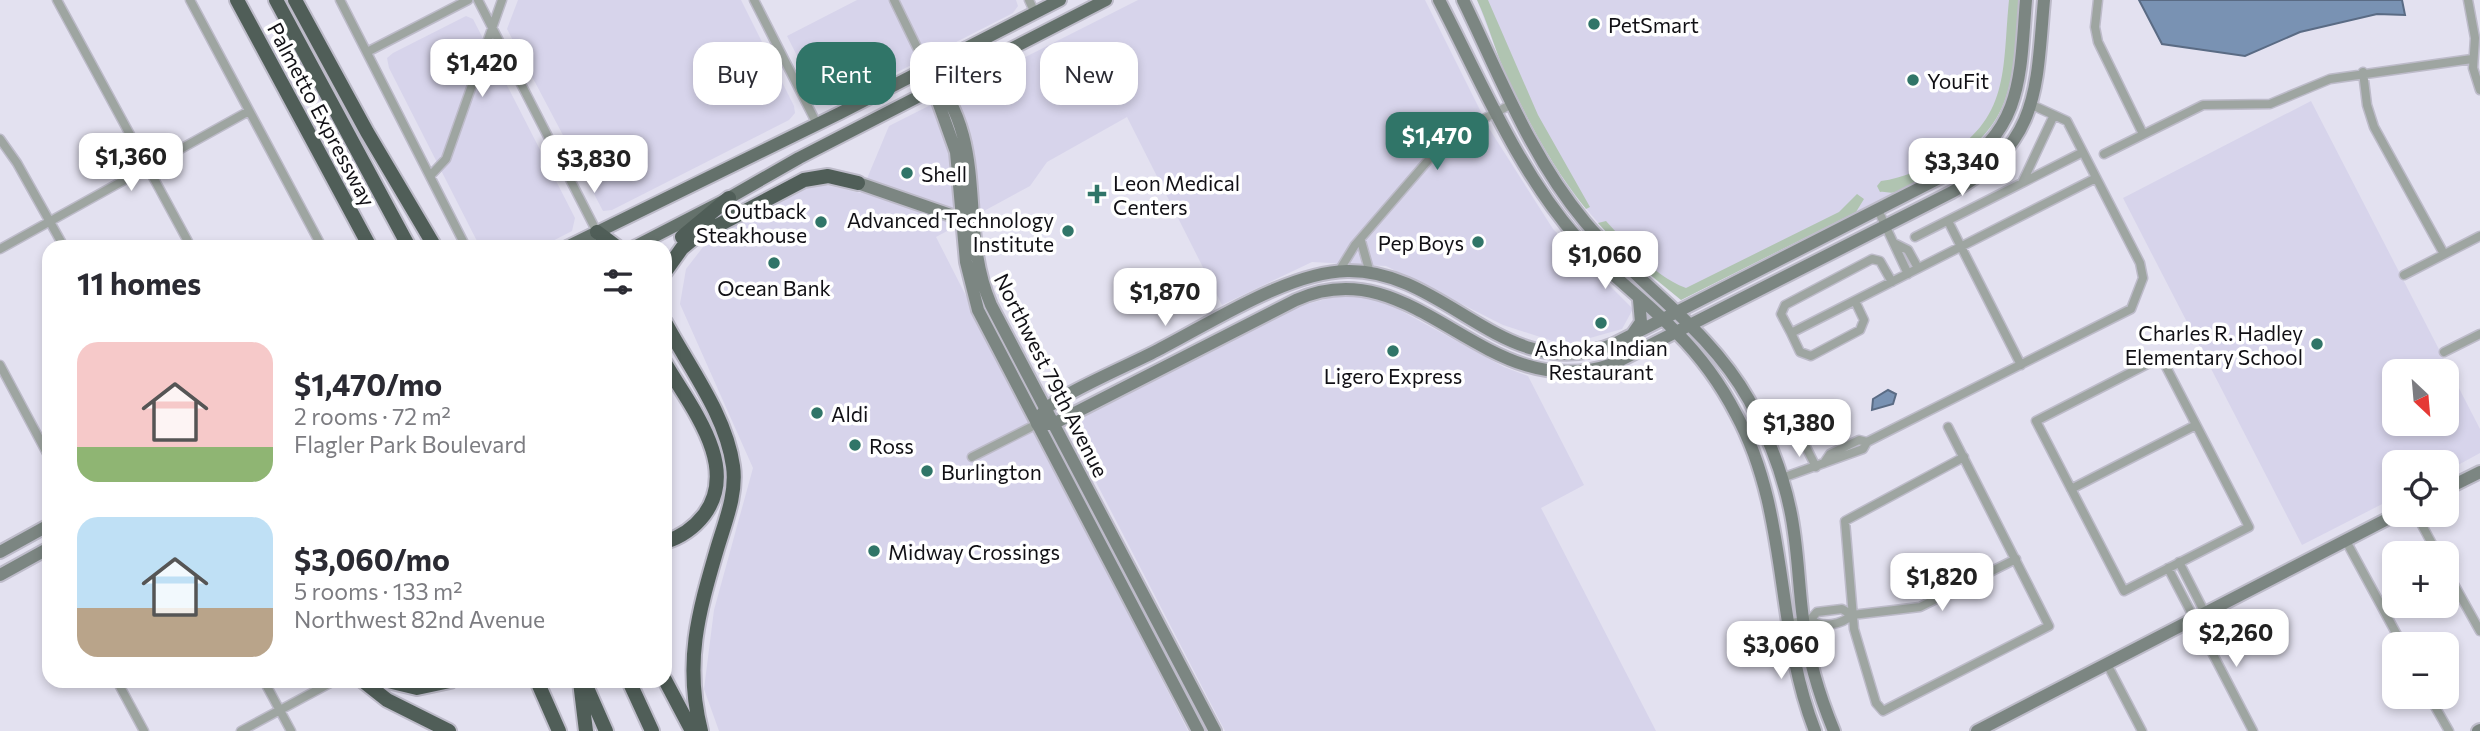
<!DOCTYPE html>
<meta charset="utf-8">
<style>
:root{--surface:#fff;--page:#f2f2f3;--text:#2b2b33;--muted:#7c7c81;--accent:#307568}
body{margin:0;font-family:Commissioner,sans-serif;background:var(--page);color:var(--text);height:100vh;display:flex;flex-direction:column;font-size:26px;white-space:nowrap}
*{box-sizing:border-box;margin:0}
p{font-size:23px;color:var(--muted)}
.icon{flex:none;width:38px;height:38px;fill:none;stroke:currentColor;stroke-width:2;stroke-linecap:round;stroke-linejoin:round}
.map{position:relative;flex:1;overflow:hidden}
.side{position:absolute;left:42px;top:240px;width:630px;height:448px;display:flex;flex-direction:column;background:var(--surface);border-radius:21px;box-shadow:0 4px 10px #0003}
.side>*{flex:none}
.hud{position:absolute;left:693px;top:42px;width:665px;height:63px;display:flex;gap:14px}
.needle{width:46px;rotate:154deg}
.fabs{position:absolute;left:2382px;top:359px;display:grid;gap:14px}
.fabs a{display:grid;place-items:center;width:77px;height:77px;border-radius:14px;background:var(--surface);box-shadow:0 4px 10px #0003;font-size:35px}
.price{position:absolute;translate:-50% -60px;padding:0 16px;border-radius:14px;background:#fff;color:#222;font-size:23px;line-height:46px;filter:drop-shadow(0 2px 4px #0008)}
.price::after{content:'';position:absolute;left:50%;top:42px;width:21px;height:16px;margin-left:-10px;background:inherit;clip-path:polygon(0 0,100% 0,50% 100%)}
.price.active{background:var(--accent);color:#fff}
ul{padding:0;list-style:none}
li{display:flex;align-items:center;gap:21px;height:175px;padding:0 35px}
li span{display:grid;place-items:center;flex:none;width:196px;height:140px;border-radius:21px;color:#555}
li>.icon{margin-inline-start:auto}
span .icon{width:84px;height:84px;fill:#fffc;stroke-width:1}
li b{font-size:30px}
h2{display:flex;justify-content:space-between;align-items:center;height:84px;padding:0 35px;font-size:30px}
.pill{padding:0 24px;border-radius:21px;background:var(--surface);box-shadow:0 4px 10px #0003;font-size:24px;line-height:63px}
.pill.active{background:var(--accent);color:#fff}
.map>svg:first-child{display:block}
</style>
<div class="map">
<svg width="2480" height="731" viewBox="0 0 2480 731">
<rect width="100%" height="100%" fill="#e3e1f0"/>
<path fill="#d7d4eb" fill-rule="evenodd" d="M518,0H741L794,106L795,113L789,120L612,210L603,211L507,29Z
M857,0H1016L1018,6L1013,13L831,106L825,105L820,101L787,36Z
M1138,0H1425L1490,130L1553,229L1633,309L1622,329L1565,345L1503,325L1386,266L1312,262L1222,305L1127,117L1047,162L1030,186L936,237L1188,731H719L704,689L714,610L753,468L680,304L686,269L717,229L808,181L861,193L889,126Z
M1477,0H2019L1995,123L1979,144L1963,156L1894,193L1681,300L1617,245L1571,191L1543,147L1503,68Z
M466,16L473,19L575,218L572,231L541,247H480L389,68L387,58L393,53Z
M2311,101L2480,429V453L2447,471L2446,462H2394V498L2302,545L2123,198ZM2394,371H2446V424H2394Z
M1337,296L1364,297L1387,303L1504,367L1528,376L1584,485L1541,508L1656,731H1225L1069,430L1074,422L1300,306Z"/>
<path fill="#b0c4b1" d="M1477,0H1488L1538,115L1590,207L1586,209C1552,167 1527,119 1504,70C1494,47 1488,23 1477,0Z
M2009,0H2019C2012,80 2017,127 1938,169C1925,177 1910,188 1895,192C1890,194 1885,191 1880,192L1877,186L1881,181C1903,178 1921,170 1941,159C2011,119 2002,70 2009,0Z
M1857,194L1864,199L1856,212L1681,300L1632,260L1598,223L1606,221C1629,246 1654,276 1686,288L1839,212Z"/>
<path fill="#7992b3" stroke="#5a6b84" stroke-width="2" d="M2139,0H2402L2405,15L2377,14L2300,32L2245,56L2162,44Z
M1888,390L1896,394L1893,404L1872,410L1873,399Z"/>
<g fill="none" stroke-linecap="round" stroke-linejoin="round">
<defs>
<path id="street" d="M57,0L191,247
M190,0L322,247
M340,0L466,247
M478,0L597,232
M754,0L817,124
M894,0L927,68
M1029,0L1035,13
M2098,0L2095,27L2098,42L2143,134
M2468,0L2475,38L2473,68L2480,90
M367,52L468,0
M2363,72L2367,105L2374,127L2444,254
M2054,115L2022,183L2083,152
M0,139L17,163L64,247
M2104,154L2203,105L2270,104L2330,79L2472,59
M430,176L446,159L502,0
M1878,210L1908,274
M1948,221L2021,365
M1915,237L2022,183
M1361,241L1370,273
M1896,244L1908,250L1918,268
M0,249L249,111
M1339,271L1355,245L1431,157L1470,126L1512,104
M2404,275L2480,236
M1855,301L1864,320L1860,330L1811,356L1800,352L1791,333L2096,178
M1791,333L1781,314L1785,305L1872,259L1880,261L1892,282
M2444,352L2480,334
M2161,357L2249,527L2124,591L2036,421Z
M0,365L49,457
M1790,415L1816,467
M1948,427L2049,626L1883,711L1876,703L1854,629L1845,521L1964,457
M972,457L1037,424
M1824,463L1830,454L1859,440L1867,442
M1782,478L1863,449L1867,442L2131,309L2143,278L2140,263L2067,121L2032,105
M2071,489L2196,425
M2416,514L2437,553
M2346,541L2402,644
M2179,562L2205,613
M2168,568L2253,731
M2446,570L2480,631
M1852,615L1920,607L2016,559
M1786,624L1810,620C1823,628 1841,625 1852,615L1842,609L1817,612L1810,620
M2107,664L2142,731
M117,681L144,731
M264,681L291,731
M2429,696L2449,731
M241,731L334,681"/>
<path id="secondary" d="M1439,0C1481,81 1517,169 1577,238C1607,274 1645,299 1677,333C1700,356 1721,385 1736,414C1790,513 1774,627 1815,731
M1463,0C1500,76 1530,156 1585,222C1638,285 1708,327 1749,400C1767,434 1782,471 1790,509C1798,545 1798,582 1803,619C1808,658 1819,695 1834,731
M927,68C993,143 956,223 991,305L1215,731
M930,79L956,152L966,262L978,310L1198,731
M858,183L962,219
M1632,335L1641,322L1639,300
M1037,424H1053L1296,300C1416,246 1485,409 1613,364L1952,192C2040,144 2036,90 2044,0
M1037,424C1039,419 1042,413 1045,410C1058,395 1136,362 1158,350C1211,323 1288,272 1347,271C1447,269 1506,388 1614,344L1953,171C2024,131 2020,72 2026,0
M2446,489L2480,472
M0,552L49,525
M0,575L49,548
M1977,731L2397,514
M2478,731L2480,730"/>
<path id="primary" d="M567,247L840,113L1060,0
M634,247L729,198L799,158L1106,0"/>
<path id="highway" d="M237,0L370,247
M276,0L409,247
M295,0L367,132L435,247
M597,232L617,247
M682,237L729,198
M665,272L682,248L694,238L804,180L828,176L858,183
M665,322C689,367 726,415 733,466C737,494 725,522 717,549C698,614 684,663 701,731
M665,363C689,405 741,466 704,515C694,528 681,537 665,542
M665,680L692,731
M363,681L387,700L449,731
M388,681L417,688L450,681
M537,681L559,731
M584,681L606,731
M629,681L652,731
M580,682L586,731"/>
</defs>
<use href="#street" stroke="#bdbbc9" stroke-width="11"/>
<use href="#secondary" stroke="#bdbbc9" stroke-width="16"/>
<use href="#primary" stroke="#bdbbc9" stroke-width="16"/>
<use href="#highway" stroke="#bdbbc9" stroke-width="18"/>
<use href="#street" stroke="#9ea5a1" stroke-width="8"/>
<use href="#secondary" stroke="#7c8682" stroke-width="12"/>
<use href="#primary" stroke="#64716b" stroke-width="12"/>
<use href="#highway" stroke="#505e58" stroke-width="14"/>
</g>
<g fill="#307568" stroke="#fff" stroke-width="2.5">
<circle cx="1594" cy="24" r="7"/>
<circle cx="1913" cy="80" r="7"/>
<circle cx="907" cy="173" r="7"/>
<path d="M1093.5 183.5h7v7h7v7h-7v7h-7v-7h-7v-7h7z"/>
<circle cx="821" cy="222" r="7"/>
<circle cx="1068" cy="231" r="7"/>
<circle cx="1478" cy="242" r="7"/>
<circle cx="774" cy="263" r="7"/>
<circle cx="1601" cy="323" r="7"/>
<circle cx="2317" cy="344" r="7"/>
<circle cx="1393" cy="351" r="7"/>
<circle cx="817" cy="413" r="7"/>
<circle cx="855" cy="445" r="7"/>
<circle cx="927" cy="471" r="7"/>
<circle cx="874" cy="551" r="7"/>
</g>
<g text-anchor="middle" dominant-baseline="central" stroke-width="7" stroke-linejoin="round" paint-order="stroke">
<g font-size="21" fill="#111015" stroke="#fff" text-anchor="start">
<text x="1608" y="24">PetSmart</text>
<text x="1927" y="80">YouFit</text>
<text x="921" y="173">Shell</text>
<text x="1113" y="182">Leon Medical<tspan x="1113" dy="24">Centers</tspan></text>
<text x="807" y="210" text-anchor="end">Outback<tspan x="807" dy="24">Steakhouse</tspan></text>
<text x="1054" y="219" text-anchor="end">Advanced Technology<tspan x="1054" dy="24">Institute</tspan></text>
<text x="1464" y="242" text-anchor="end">Pep Boys</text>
<text x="774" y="287" text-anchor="middle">Ocean Bank</text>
<text x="2303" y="332" text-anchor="end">Charles R. Hadley<tspan x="2303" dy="24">Elementary School</tspan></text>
<text x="1601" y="347" text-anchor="middle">Ashoka Indian<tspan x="1601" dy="24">Restaurant</tspan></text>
<text x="1393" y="375" text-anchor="middle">Ligero Express</text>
<text x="831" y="413">Aldi</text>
<text x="869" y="445">Ross</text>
<text x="941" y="471">Burlington</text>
<text x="888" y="551">Midway Crossings</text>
</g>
<g font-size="21" fill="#111015" stroke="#fff">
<text transform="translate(322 114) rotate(62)">Palmetto Expressway</text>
<text transform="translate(1052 375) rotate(63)">Northwest 79th Avenue</text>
</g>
</g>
</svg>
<div class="fabs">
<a><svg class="needle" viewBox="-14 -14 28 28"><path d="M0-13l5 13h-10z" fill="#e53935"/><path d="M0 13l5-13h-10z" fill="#7c7c81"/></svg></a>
<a><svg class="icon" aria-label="locate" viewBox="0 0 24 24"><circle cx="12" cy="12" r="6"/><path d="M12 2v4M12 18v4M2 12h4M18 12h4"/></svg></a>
<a>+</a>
<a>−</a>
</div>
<b class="price" style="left:482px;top:99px">$1,420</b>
<b class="price active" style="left:1437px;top:172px">$1,470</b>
<b class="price" style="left:131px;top:193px">$1,360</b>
<b class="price" style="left:594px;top:195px">$3,830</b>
<b class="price" style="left:1962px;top:198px">$3,340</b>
<b class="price" style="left:1605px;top:291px">$1,060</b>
<b class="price" style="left:1165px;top:328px">$1,870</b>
<b class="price" style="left:1799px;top:459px">$1,380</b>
<b class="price" style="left:1942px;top:613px">$1,820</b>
<b class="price" style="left:2236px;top:669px">$2,260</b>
<b class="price" style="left:1781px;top:681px">$3,060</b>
<div class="hud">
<a class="pill">Buy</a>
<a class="pill active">Rent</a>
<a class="pill">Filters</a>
<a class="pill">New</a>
</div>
<section class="side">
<h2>11 homes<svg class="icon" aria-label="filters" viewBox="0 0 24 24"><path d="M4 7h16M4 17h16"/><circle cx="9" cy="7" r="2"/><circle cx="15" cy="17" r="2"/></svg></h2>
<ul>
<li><span style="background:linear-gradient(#f6c9c9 75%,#8fb573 0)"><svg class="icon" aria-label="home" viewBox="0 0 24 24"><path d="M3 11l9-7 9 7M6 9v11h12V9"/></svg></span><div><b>$1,470/mo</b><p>2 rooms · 72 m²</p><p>Flagler Park Boulevard</p></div></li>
<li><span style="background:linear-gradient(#bfe0f5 65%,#b9a48a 0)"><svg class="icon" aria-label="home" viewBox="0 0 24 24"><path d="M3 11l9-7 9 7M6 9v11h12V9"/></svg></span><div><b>$3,060/mo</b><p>5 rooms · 133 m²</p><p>Northwest 82nd Avenue</p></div></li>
</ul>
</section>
</div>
